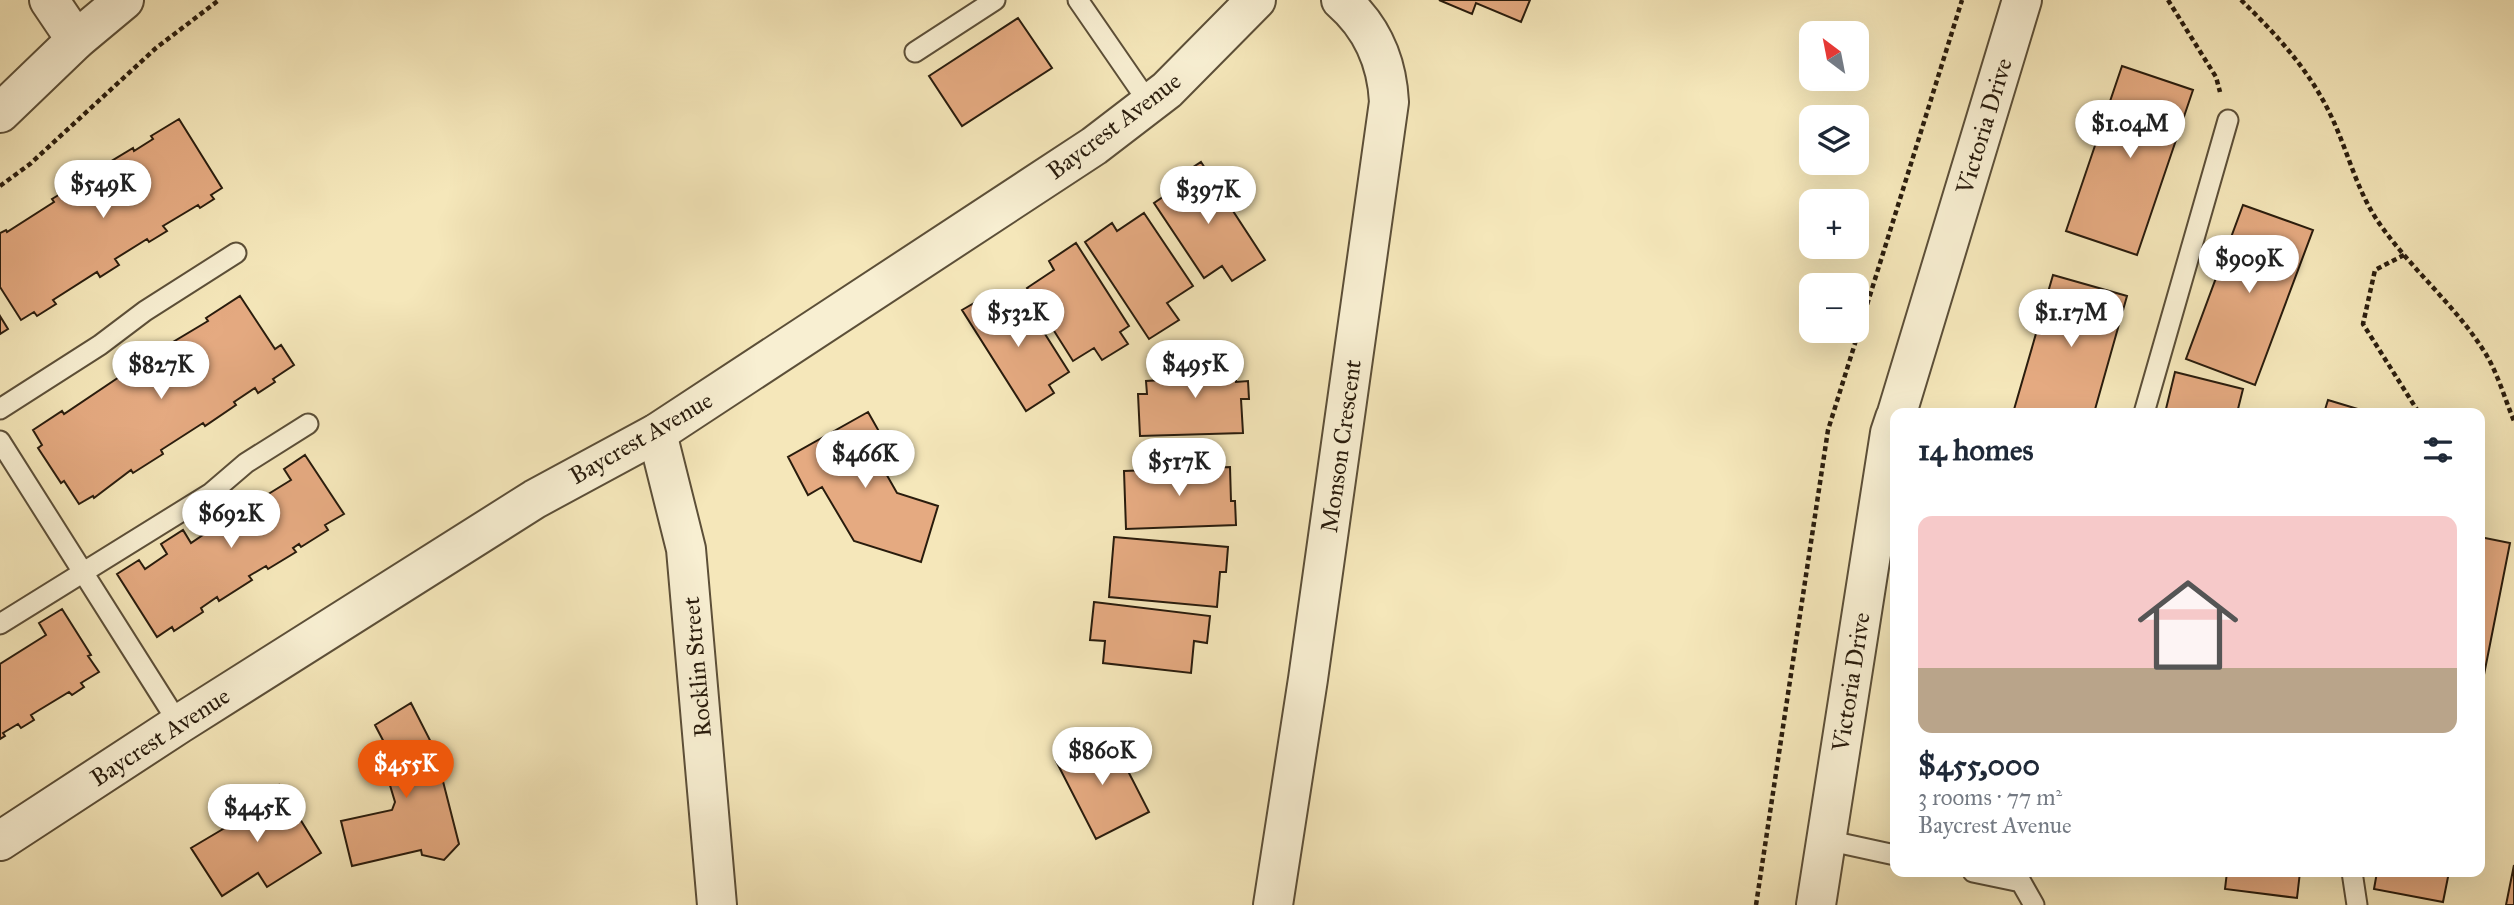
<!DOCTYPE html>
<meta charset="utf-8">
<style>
:root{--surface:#fff;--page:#f6f6f7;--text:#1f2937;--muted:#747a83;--accent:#ea580c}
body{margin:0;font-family:"IM FELL Great Primer",serif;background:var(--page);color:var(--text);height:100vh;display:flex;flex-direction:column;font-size:26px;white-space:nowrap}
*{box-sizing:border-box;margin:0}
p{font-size:23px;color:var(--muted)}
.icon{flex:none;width:38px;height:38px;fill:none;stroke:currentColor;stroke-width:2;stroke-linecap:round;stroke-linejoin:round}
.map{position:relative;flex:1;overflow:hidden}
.sheet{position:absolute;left:1890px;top:408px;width:595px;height:469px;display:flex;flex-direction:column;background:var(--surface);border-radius:14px;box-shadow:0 7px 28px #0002}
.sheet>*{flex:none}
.needle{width:46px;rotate:328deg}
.tools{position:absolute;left:1799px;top:21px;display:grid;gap:14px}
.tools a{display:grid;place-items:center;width:70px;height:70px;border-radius:14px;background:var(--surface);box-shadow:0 7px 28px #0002;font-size:35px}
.price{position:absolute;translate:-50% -60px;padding:0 16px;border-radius:24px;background:#fff;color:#222;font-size:23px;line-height:46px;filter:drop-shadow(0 2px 4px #0008)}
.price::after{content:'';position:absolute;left:50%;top:42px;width:21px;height:16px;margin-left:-10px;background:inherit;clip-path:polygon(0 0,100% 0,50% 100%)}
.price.on{background:var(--accent);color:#fff}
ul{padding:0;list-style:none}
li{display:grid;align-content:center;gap:14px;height:371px;padding:0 28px}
li span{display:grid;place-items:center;height:217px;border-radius:14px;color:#555}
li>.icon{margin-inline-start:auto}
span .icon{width:126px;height:126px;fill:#fffc;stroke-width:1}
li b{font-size:30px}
h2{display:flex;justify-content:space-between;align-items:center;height:84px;padding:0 28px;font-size:30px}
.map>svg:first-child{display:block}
</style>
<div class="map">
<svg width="2514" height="905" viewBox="0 0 2514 905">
<rect width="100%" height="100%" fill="#f5e7ba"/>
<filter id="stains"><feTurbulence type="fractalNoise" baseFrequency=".00286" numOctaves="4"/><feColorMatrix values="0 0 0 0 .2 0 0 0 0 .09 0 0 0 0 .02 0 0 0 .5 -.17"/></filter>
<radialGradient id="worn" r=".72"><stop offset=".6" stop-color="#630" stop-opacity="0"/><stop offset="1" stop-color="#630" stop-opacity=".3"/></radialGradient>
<path fill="#e5aa81" stroke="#291c0d" stroke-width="2" d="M1439,0H1530L1521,22L1476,3L1472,14Z
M1018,18L1052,68L962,126L929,76Z
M2122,66L2193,90L2137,255L2066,231Z
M179,119L222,188L211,195L214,199L200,208L198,205L163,226L167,231L149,242L147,239L115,259L119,265L100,277L97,272L53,300L56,304L37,316L34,312L21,320L0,287V233L6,230L7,232L54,202L52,199L80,182L81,185L102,172L100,168L133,148L134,151L153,139L151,136Z
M1201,162L1265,260L1232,281L1222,266L1204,278L1154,203L1182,184L1178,177Z
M2243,205L2313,230L2255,385L2186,359Z
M1144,213L1193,286L1167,303L1179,320L1149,339L1085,242L1112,223L1117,231Z
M1076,243L1129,326L1120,332L1128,344L1102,360L1094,348L1073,361L1027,288L1054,270L1049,261Z
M2053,275L2127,296L2094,413H2013Z
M1019,293L1069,372L1049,385L1054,393L1026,411L962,310L981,299L989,313Z
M240,296L275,349L281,345L294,365L273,379L275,382L258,393L255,388L234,402L236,405L205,426L203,423L161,450L163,454L133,473L131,470L94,498L93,496L79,504L64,481L61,483L38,448L42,445L33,430L62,411L64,414L137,365L139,367L159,354L158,351L208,321L206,318Z
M0,316L8,329L0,334Z
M1235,355L1236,382L1248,381L1249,399H1241L1243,433L1140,436L1138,394H1147L1146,381L1162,380L1161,371H1185V361H1202L1201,356Z
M2175,372L2243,389L2237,413H2165Z
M2328,400L2371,413H2324Z
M868,412L885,442L872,449L897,493L938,506L921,562L854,541L822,487L808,495L788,457Z
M305,455L344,514L325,525L328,530L301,547L299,544L293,548L296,552L268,569L266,566L249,576L252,580L219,601L217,597L201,608L203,612L174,631L172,627L157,637L117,574L139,560L145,569L167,554L161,544L183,530L191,543L216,526L209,516L229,503L236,514L291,480L284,469Z
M1230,467L1231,501H1235L1236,525L1126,529L1124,471Z
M1114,537L1228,547L1226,572H1220L1217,607L1109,597Z
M2480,537L2510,543L2480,695Z
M1094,602L1210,616L1207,643L1194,641L1191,673L1103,663L1105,641L1090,640Z
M62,609L91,655L88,656L99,672L81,683L84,687L72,695L69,692L31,715L34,720L21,728L18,724L3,733L5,736L0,739V664L46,635L39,623Z
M411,703L435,750L459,844L444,860L422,855L421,850L352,866L341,821L392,810L395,802L386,772L398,769L375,725Z
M1109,734L1149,812L1096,839L1056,761Z
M279,785L321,853L267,887L258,873L222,896L191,848L223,829L219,823Z
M2514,865V905H2506Z
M2227,872H2300L2297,898L2225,889Z
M2377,872H2449L2443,902L2374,889Z"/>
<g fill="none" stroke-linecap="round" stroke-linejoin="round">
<defs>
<path id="service" d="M1078,0L1149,103
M915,52L995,0
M0,409L100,345L145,311L236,253
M2144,413L2228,120
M0,441L179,724
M0,624L211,493L246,463L308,424
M1826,840L1895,855
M1973,872L2021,882
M2352,872L2357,905
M2021,882L2034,905"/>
<path id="minor" d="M49,0L76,40
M0,841L179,724L535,499L657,433L1094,146L1167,90L1256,0
M1273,905L1308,679L1389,102C1387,62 1372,27 1341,0"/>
<path id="tertiary" d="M0,113L76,40L124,0
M1897,413L2022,0
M657,433L686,549L717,905
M1816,905L1890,433L1895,418"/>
</defs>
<use href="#service" stroke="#5c4f38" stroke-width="23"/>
<use href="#minor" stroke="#5c4f38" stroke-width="42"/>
<use href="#tertiary" stroke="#5c4f38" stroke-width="42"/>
<path stroke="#291c0d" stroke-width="4.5" stroke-dasharray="5 3.5" stroke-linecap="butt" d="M2168,0L2216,77L2220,92
M2241,0C2277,35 2311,72 2332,118C2348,152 2356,188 2377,220C2408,266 2452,302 2482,348C2497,370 2504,397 2514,421
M0,186L30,164L156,48L219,0
M2404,255L2375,270L2363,324L2419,413
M1756,905L1828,430L1962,0"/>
<use href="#service" stroke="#f8efd2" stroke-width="19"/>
<use href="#minor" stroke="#f8efd2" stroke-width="38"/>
<use href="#tertiary" stroke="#f8efd2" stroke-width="38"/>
</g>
<g text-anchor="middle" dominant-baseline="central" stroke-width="5" stroke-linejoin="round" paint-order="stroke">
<g font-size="24" fill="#291c0d" stroke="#f8efd2">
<text transform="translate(1114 126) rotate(-37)">Baycrest Avenue</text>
<text transform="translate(1984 126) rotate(-73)">Victoria Drive</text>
<text transform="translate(641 438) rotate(-30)">Baycrest Avenue</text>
<text transform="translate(1341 446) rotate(-82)">Monson Crescent</text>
<text transform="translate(697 667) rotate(-95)">Rocklin Street</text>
<text transform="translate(1851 682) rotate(-81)">Victoria Drive</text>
<text transform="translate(160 737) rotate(-33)">Baycrest Avenue</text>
</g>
</g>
<rect width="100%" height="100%" filter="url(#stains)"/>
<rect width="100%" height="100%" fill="url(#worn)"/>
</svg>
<div class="tools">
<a><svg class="needle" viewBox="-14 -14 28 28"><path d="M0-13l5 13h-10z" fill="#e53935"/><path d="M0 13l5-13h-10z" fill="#747a83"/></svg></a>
<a><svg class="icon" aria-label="layers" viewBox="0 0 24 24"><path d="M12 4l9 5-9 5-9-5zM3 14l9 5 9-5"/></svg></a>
<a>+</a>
<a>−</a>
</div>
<b class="price" style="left:2130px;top:160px">$1.04M</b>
<b class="price" style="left:103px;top:220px">$549K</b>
<b class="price" style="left:1208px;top:226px">$397K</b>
<b class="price" style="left:2249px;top:295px">$909K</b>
<b class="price" style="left:1018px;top:349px">$532K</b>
<b class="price" style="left:2071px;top:349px">$1.17M</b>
<b class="price" style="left:1195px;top:400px">$495K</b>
<b class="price" style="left:161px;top:401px">$827K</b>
<b class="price" style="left:865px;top:490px">$466K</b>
<b class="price" style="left:1179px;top:498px">$517K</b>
<b class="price" style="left:231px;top:550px">$692K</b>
<b class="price" style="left:1102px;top:787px">$860K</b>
<b class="price on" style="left:406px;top:800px">$455K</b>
<b class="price" style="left:257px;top:844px">$445K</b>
<section class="sheet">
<h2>14 homes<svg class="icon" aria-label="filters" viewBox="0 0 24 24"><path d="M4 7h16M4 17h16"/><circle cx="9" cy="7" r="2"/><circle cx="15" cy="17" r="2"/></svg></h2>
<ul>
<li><span style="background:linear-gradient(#f6c9c9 70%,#b9a48a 0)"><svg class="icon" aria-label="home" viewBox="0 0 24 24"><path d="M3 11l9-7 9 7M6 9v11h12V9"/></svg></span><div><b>$455,000</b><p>3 rooms · 77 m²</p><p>Baycrest Avenue</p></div></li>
</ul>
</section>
</div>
